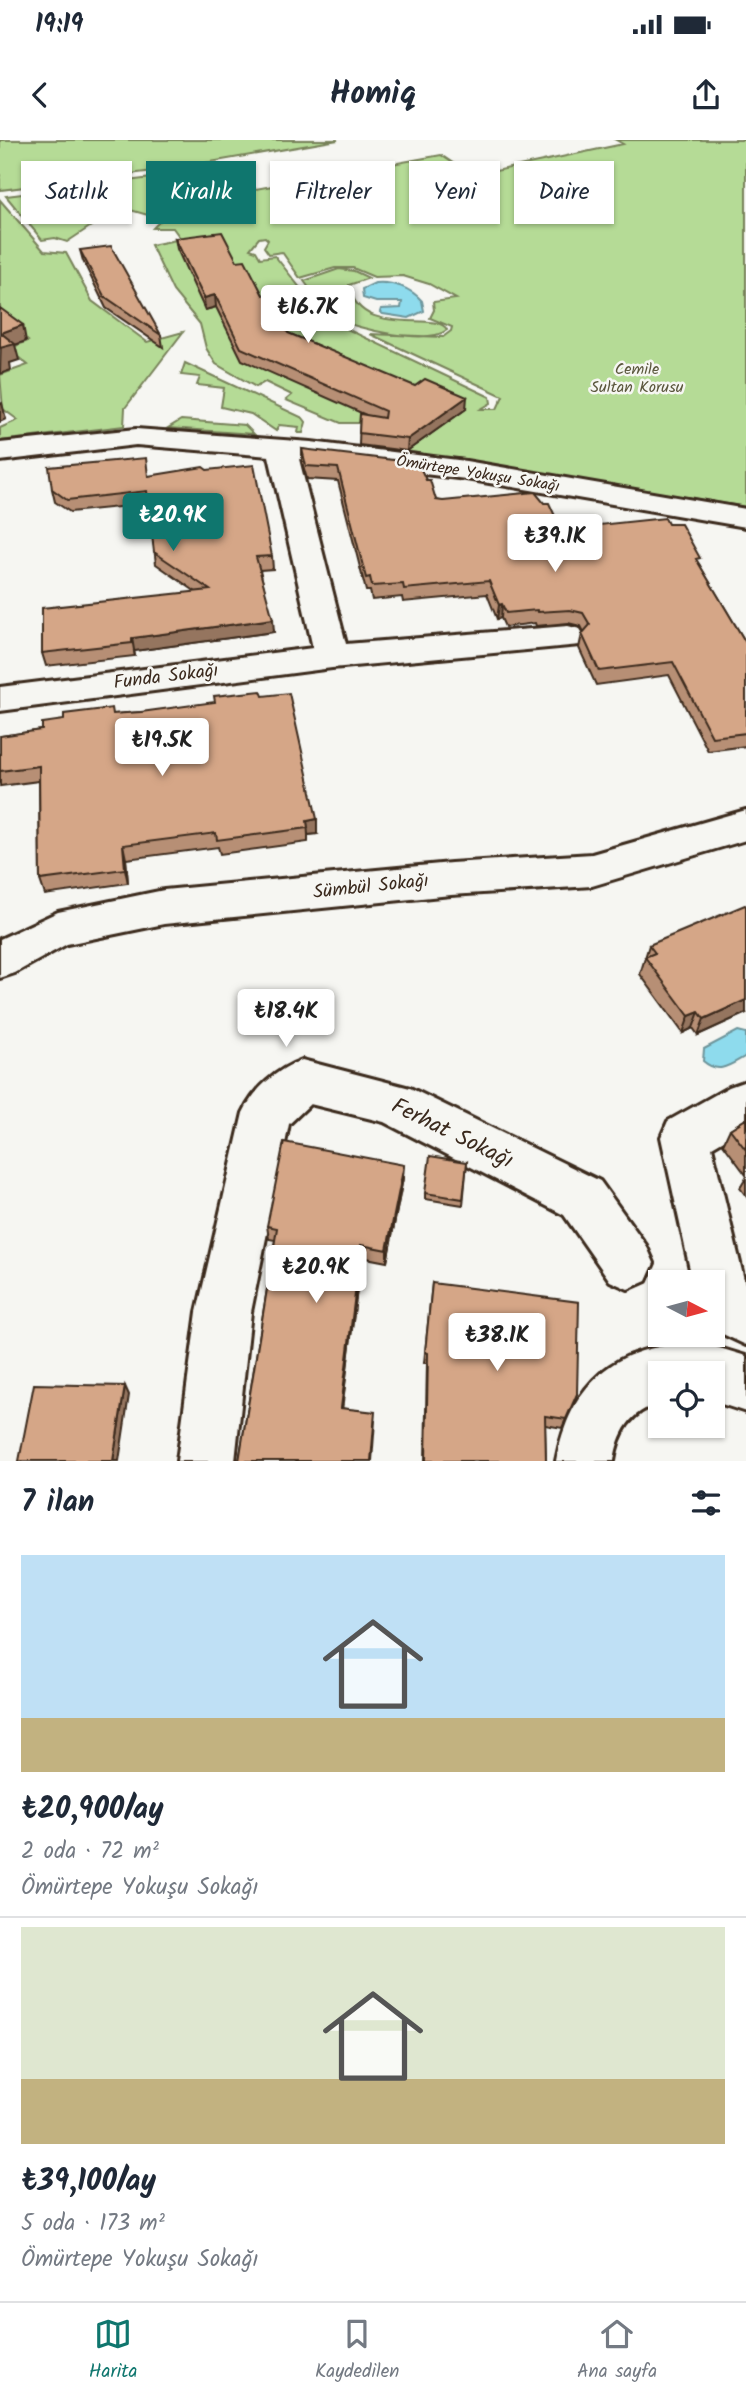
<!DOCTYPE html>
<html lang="tr">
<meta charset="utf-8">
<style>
:root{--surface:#fff;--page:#f6f6f7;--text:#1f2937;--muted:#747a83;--line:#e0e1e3;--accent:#0f766e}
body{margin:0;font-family:Kalam,sans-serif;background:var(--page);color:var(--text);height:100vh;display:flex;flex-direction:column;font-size:26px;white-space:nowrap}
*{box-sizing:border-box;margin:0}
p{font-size:23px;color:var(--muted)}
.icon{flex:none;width:38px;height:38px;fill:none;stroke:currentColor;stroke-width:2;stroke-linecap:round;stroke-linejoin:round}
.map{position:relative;height:1321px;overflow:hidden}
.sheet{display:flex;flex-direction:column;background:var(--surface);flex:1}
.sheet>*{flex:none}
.guide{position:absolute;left:21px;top:21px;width:705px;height:63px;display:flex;gap:14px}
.needle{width:46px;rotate:96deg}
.fabs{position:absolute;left:648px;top:1130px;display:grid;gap:14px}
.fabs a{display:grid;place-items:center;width:77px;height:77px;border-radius:0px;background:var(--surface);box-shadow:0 2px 5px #0004;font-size:35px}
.price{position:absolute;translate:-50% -60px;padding:0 16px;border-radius:7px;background:#fff;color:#222;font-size:23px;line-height:46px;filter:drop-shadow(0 2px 4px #0008)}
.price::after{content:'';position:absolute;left:50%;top:42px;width:21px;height:16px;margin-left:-10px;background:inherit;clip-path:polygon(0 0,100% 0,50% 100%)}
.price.selected{background:var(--accent);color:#fff}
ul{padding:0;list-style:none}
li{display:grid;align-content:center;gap:14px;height:371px;padding:0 21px}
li+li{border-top:2px solid var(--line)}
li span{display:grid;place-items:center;height:217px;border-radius:0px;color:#555}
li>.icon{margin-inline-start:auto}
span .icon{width:126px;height:126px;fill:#fffc;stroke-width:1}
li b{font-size:30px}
h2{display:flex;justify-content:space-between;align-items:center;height:84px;padding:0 21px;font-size:30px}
.pill{padding:0 24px;border-radius:0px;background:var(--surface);box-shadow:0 2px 5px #0004;font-size:24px;line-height:63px}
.pill.selected{background:var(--accent);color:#fff}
.status{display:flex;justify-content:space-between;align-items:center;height:49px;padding:0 35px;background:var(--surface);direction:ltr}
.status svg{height:19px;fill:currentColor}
header{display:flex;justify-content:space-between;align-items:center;height:91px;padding:0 21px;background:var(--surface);font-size:32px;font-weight:800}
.menu{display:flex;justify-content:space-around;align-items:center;height:98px;border-top:2px solid var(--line);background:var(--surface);font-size:19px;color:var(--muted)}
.menu a{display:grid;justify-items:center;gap:4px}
.menu .selected{color:var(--accent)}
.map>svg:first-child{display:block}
</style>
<div class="status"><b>19:19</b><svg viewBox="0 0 49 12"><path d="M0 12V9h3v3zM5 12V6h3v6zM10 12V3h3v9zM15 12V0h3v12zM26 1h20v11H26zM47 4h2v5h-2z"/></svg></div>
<header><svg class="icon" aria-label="back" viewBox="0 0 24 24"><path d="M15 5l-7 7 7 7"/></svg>Homiq<svg class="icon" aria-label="share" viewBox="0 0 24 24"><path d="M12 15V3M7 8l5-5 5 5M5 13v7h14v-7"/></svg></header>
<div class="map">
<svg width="746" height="1321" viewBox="0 0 746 1321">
<rect width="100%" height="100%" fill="#f6f6f2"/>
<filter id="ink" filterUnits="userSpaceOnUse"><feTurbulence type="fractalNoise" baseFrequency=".0143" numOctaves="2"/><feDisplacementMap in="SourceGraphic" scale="14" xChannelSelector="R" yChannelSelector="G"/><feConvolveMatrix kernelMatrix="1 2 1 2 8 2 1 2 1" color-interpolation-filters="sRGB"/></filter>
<g filter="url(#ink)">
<path fill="#b5db96" stroke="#78825a" stroke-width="2" fill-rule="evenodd" d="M0,0H338L170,29L0,50Z
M616,0H746V367L406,311L361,283H341L286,260L292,255L265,242L256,247L216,224L206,208L200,184L173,151L151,105L181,99L173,88H153L162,79L120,67L67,102L55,98L42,100L6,56L216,30L222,32L239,52L441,15L472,36L623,4ZM265,97L268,100L264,107L269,114L282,112L300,138L335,128H353L374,137L403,136L429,144L456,159L433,162L434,170L430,178L452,187L451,191L443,197L370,194L503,256L497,269H481L491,263L490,257L332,182L320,173L275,116L260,118L256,111L250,109L259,98Z
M0,60L44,111L66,113L92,161L147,202L183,192L125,268L124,286L0,301V288L18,280L3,269L0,235L28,225L8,209L28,201L0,179Z
M339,129L354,131L369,138L349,145C359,201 438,169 447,190C428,205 357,190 336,178C323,170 313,153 304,141Z
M185,223L303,278L306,282L303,293H298L299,287L279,285L276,291L251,274L221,267L224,248L197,245L200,237L181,235Z
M181,280L245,285L254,294L168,288Z"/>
<path fill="#8edbed" stroke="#6d949a" stroke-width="2" d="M375,143C392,141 411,148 422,161L424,171L409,178L383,174L380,172L381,169L401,168L402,162H376L363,158L362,149Z
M738,891L746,893V916C730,925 719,935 703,921L704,909Z"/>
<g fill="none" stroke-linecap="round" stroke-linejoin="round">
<defs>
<path id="street" d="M136,289L311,302L466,321L746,369V387L466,339L299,319L346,504L568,486L580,489L585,497L580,505L332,528L0,571V547L313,508L269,316L136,305L0,321V303Z
M746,670V700L592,746L451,755L164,784L67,804L15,833L0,838V799L58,772L164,750L451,723L592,714Z
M302,920L410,948L600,1041L646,1105L654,1123L646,1141L628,1149L610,1141L564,1075L384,982L310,964L289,984L251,1172L235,1321H177L197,1172L243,973C254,949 277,929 302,920Z
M746,941V987L712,1007L746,1148V1205L712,1189V1143H693L661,997L668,981L729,947Z
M696,1204L716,1207L746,1216V1272L712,1261V1234H660V1263C630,1271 618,1293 614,1321H556C571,1243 615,1203 696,1204Z"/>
</defs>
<use href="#street" stroke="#3b2a1e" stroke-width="6"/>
<use href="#street" fill="#f6f6f2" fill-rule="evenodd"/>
</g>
<path fill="#b78f74" stroke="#3b2a1e" stroke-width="2" d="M175,98L237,121L263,155L288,193L466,269L407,311L359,305L360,274L366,275L242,220L216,167L205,170L177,109Z
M80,110L161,195L163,207L106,168L83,121Z
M302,309L426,340L436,360L561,389L668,384L699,424L746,503V606L708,611L669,535L596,545L579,508L582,494L584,492L581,486L568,483L536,486L535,483L505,487L501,478L497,479L487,454L403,462L402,457L372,460L370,451H366L338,341L307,339L302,322Z
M149,336L272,416L273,429L260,430L274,492L134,511L135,516L46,526L42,513L196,452L156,424L149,364L70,372L55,362L52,349Z
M141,572L317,694L308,695V702L220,714L218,707L126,719L128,743L45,755L40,740L39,641L0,646V596L42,590L113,574Z
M649,805L746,873L698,895L693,888L683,893L640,834Z
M746,979V1035L723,1004L730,989Z
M467,1022L463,1065L425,1059V1053Z
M403,1038L387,1122L361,1117L342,1268L375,1281L372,1321H239L275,1100L269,1099L267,1086Z
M746,1038V1056L740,1048Z
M432,1143L577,1254L562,1288L545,1285L546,1321H425L427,1223H424Z"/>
<path fill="#95745e" stroke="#3b2a1e" stroke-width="2" d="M215,155L216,167L205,170L204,158Z
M23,185L26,201L15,205L19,220L10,223L11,230L0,234L1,193Z
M467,257L466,269L407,311L408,299Z
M2,263L6,279L0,282V264Z
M502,464L501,478L497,479L499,465Z
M273,479L274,492L134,511L135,516L132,498Z
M317,679V694L308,695L307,681Z
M123,705L126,719L128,743L125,729Z
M746,860V873L698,895L704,879Z
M699,872L693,888L683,893L689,876Z
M404,1025L403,1038L387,1122V1110Z
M361,1105V1117L341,1278V1268Z
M125,1246L129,1255L119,1321H113Z"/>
<path fill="#d5a687" stroke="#3b2a1e" stroke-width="2" d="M222,92L237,121L245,120L263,155L267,154L288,193L415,246L425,239L467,257L408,299L359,293L360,274L384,278L385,271L241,208L215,155L204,158L175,98Z
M111,106L161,195L104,156L80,110Z
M0,168L23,185L1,193L15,204L0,208Z
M302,309L418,323L426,340H430L436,360L443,361L535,352L544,363H549L561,389L665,378L668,384H681L700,418L696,419L746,503V593L712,597L673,522L599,531L582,494L590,485L583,473L570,470L538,472L537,470L506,473L502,464L499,465L489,441L404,449L403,444L372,446L370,437L366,438L338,328L306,326Z
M146,318L148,336L203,327L207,330L254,325L272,416L256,417L273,479L132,498V503L42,513V468L210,450L154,412L147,351L67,360L52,349L49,327Z
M261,551L263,556L289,553L317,679L307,681L308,688L217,700L216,693L123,705L125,729L40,740L39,626L0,631V596L42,590V583L64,580V574L112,568L113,574L141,572L215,562L214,556Z
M745,765L746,766V860L704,879L699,872L689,876L645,817L655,813L649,805Z
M746,979V1010L730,989Z
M284,1002L404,1025L387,1110L361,1105L341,1268L375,1272L371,1321H239L277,1088L267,1086Z
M430,1016L467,1022L463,1059L425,1053Z
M432,1143L579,1162L577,1254L566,1279L545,1276L546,1321H426L428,1213L425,1212Z
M34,1244L125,1246L113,1321H19Z"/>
</g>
<g text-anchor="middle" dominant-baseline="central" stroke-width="5" stroke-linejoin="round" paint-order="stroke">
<g font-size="16" fill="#5a563c" stroke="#f6f6f2">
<text x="637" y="229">Cemile<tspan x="637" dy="18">Sultan Korusu</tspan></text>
</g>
<g font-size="16" fill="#3b2a1e" stroke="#f6f6f2">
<text transform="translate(478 334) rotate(9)">Ömürtepe Yokuşu Sokağı</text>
</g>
<g font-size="19" fill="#3b2a1e" stroke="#f6f6f2">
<text transform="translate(166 537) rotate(-7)">Funda Sokağı</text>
<text transform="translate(371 747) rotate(-6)">Sümbül Sokağı</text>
</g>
<g font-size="23" fill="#3b2a1e" stroke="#f6f6f2">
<text transform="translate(452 994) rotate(26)">Ferhat Sokağı</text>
</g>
</g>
</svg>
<div class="fabs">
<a><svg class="needle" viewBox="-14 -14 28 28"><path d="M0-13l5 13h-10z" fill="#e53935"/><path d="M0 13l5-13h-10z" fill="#747a83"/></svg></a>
<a><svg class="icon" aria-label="locate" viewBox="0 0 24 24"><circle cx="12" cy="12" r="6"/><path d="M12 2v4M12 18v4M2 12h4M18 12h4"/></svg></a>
</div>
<b class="price" style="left:308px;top:205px">₺16.7K</b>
<b class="price selected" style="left:173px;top:413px">₺20.9K</b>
<b class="price" style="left:555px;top:434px">₺39.1K</b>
<b class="price" style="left:162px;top:638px">₺19.5K</b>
<b class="price" style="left:286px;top:909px">₺18.4K</b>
<b class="price" style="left:316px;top:1165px">₺20.9K</b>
<b class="price" style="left:497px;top:1233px">₺38.1K</b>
<div class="guide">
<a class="pill">Satılık</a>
<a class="pill selected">Kiralık</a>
<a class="pill">Filtreler</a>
<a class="pill">Yeni</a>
<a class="pill">Daire</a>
</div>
</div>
<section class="sheet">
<h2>7 ilan<svg class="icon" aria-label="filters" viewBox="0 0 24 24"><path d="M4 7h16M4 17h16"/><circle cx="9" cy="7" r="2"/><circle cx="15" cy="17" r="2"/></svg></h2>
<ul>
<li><span style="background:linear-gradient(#bfe0f5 75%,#c2b280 0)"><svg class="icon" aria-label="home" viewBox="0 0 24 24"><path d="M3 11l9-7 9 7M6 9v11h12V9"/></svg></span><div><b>₺20,900/ay</b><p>2 oda · 72 m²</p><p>Ömürtepe Yokuşu Sokağı</p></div></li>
<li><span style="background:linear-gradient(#dfe7d0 70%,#c2b280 0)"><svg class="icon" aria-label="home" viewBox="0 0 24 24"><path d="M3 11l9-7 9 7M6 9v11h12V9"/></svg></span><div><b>₺39,100/ay</b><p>5 oda · 173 m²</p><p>Ömürtepe Yokuşu Sokağı</p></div></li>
</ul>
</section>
<nav class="menu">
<a class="selected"><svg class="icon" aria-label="map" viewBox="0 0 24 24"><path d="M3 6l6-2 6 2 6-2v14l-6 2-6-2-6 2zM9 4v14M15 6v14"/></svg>Harita</a>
<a><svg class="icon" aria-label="saved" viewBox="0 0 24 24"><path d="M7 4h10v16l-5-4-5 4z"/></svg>Kaydedilen</a>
<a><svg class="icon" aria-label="home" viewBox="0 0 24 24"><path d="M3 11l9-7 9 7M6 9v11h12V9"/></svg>Ana sayfa</a>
</nav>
